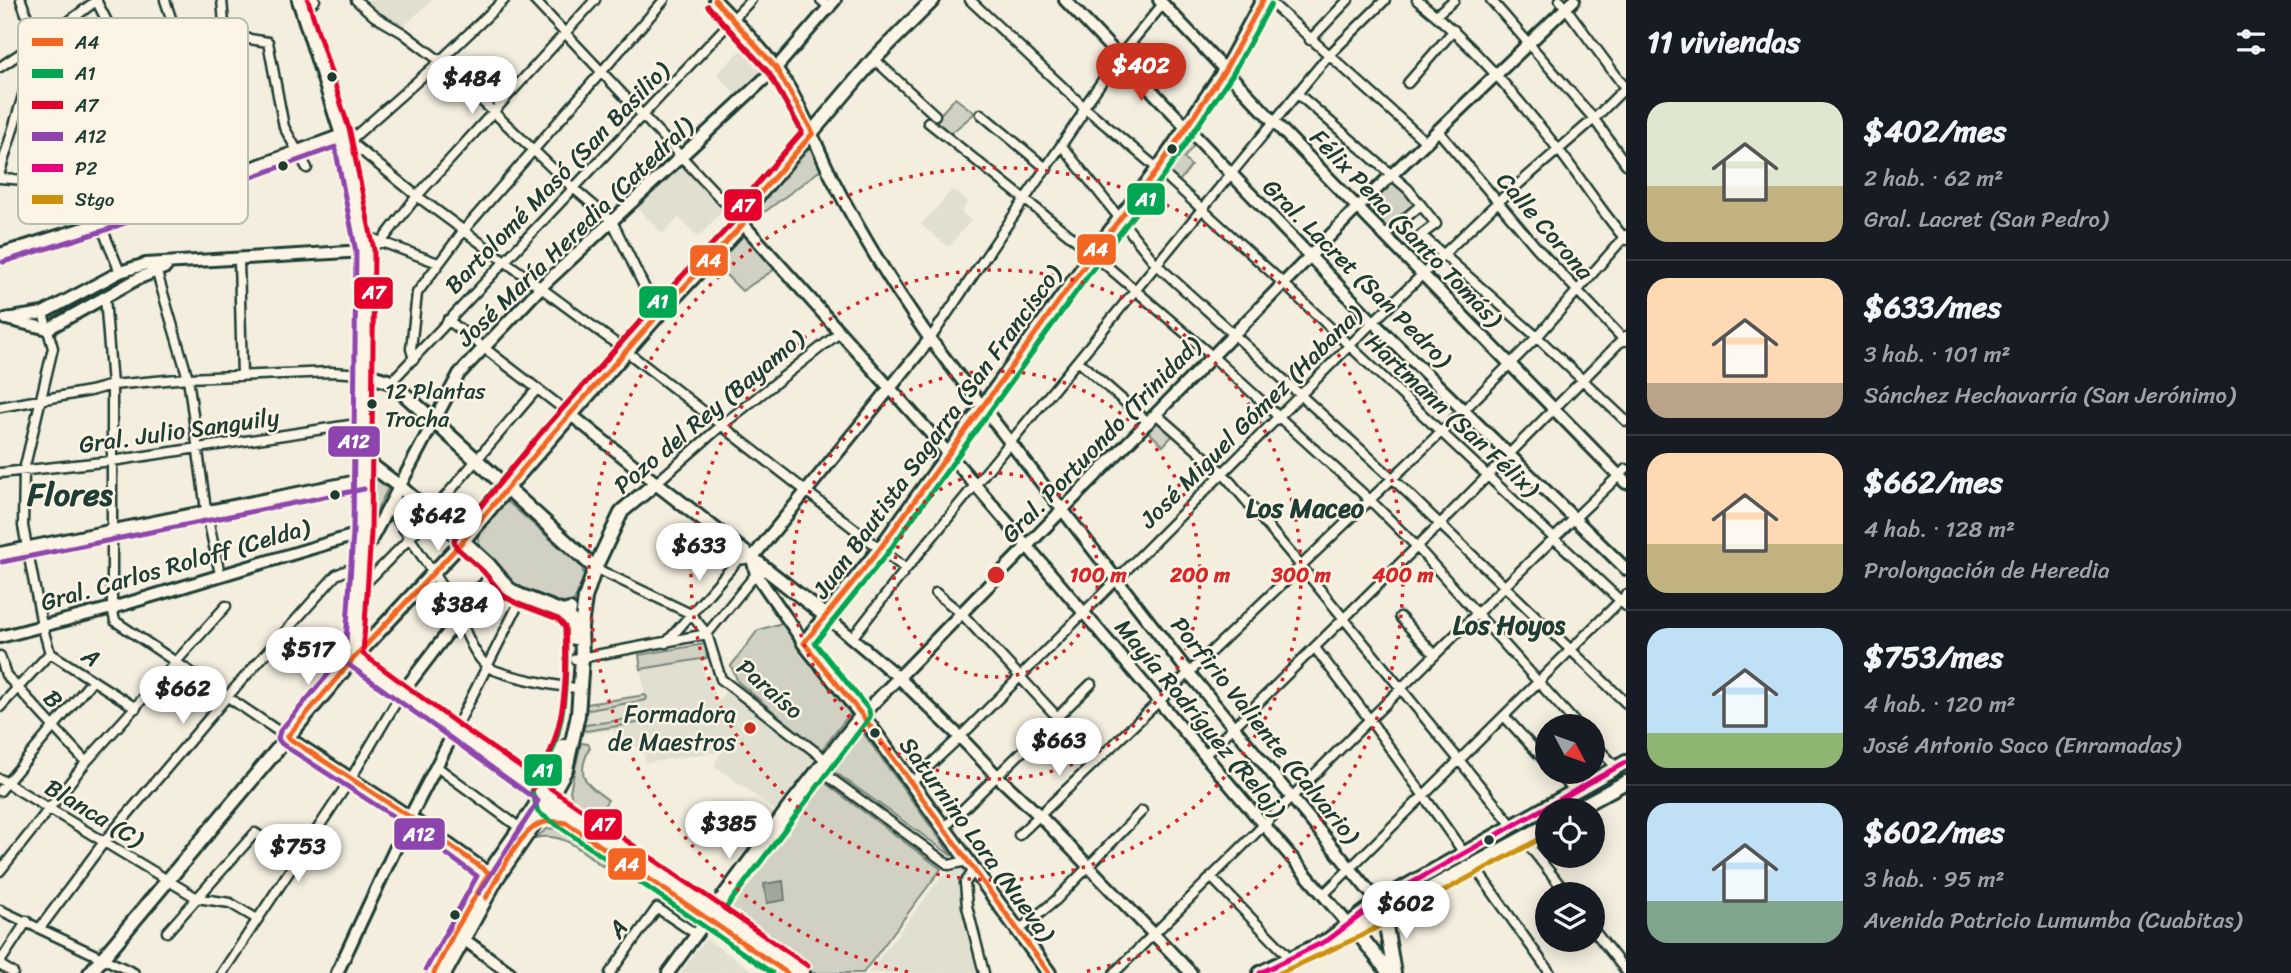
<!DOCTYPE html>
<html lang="es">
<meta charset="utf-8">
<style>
:root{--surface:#171b24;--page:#242831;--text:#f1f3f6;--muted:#9ea1a6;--line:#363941;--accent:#c8321e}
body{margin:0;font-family:Sriracha,sans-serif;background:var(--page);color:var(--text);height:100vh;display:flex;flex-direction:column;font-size:26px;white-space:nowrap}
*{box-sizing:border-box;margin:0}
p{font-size:23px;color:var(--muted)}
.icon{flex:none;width:38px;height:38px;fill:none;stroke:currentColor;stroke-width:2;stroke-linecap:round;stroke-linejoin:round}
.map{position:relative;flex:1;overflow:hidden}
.side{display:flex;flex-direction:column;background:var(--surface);width:665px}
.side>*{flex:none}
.needle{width:46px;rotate:131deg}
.controls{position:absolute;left:1535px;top:714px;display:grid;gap:14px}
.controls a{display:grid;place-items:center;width:70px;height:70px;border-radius:50%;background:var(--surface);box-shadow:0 4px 18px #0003;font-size:35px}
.price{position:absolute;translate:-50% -60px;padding:0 16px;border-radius:24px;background:#fff;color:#222;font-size:23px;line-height:46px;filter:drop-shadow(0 2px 4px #0008)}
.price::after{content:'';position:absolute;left:50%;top:42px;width:21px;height:16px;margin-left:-10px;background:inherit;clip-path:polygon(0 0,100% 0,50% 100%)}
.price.on{background:var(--accent);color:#fff}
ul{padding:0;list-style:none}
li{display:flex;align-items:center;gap:21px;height:175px;padding:0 21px}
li+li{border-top:2px solid var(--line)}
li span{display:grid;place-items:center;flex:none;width:196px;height:140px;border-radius:21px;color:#555}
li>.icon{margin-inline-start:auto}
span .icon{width:84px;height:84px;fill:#fffc;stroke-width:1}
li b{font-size:30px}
h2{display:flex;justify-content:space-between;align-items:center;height:84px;padding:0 21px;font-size:30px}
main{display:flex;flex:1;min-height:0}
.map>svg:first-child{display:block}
</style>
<main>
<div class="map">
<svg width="1626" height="973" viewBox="0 0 1626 973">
<rect width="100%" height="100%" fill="#f3eede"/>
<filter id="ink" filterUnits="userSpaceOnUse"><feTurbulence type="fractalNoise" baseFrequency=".0143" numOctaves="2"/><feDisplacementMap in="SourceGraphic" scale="14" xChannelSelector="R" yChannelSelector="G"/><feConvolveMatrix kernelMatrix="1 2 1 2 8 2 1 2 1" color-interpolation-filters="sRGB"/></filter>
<g filter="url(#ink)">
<path fill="#e1dfd0" d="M361,0H432L403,27L375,13Z
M750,41L773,67L740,100L717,74Z
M680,163L725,208L698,237L679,218L663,234L636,207Z
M953,189L968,202L961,212L971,220L949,247L921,225Z
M702,659L705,678L712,677L716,704L729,688L820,758L779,813L714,765L722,751L645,763L644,752L612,730L581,734L584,705L645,695L641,669Z
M966,866L970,871L961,884L964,910L981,973H868L941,877Z
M706,939L756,973H680Z"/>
<path fill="#d0d1c2" stroke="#78877b" stroke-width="2" d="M955,98L975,113L950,134L935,120Z
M1186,135L1195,144L1184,158L1191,166L1177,184L1161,169Z
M809,142L822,169L766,211H761L759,206L760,199Z
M1392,180L1417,205L1386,230L1363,207Z
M737,235L748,236L775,269L742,291L712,261Z
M140,271L141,273L45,325L25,318L125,274Z
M1158,418L1174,434L1163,446L1147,430Z
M380,479L389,486L367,530V480Z
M508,502L582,567L584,576L573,604L565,606L513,586L479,546L478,535L504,504Z
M782,623L851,712L821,751L738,682L731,666L758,630Z
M705,644L707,658L641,669L639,655Z
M645,695L647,697L646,700L589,710L585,707L587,704Z
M649,716L651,719L650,721L586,731L583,728L586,725Z
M861,730L952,856L832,770Z
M581,743L588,744L590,747C575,777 585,783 608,800L594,820L573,802L570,791Z
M1608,776L1613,777L1612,784L1563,810H1547V819L1527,830L1522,828L1523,822Z
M821,780L941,869L863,973H812L725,908Z
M557,828L587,845L604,858L606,864L602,866C580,849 563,832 535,838L547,829Z"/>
<path fill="#a0a89b" stroke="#6c7d72" stroke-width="2" d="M783,881L785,900L767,903L764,884Z"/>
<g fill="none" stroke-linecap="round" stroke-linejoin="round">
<defs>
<path id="minor" d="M21,0L100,223L120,272
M96,0L156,117
M165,0L224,177
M222,0L225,35L268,42L284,127L307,168
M356,0L374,16L403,33L440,61L572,187L612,221L658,315
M534,0L723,201L736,202L756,198
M821,0L830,8
M970,0L1084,107L1158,169L1284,284L1626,606
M1268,0L1427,143
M1417,0C1471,42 1515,95 1558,149C1581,179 1601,211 1626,240
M1491,0L1594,119L1626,164
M1560,0L1626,89
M303,12L315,0
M1436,15L1454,0
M1310,40L1348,0
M874,59L935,115
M0,67L24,51L37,49L51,35L97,0
M1408,83L1454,30
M1298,94L1408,189L1436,224L1421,235L1537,337L1626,421
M981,114L1047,169
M928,122L1093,254L1212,356L1370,500L1417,547L1578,726
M1439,132L1536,247L1625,341
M342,135L417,196L626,351L906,569
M346,144L440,61L504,0
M1062,146L1156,264L1392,478L1626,703
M0,172L37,49
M0,178L87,185C139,142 184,89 225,35
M363,235L438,263
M1384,236L1421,205
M365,251L382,241L417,196L595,0
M239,260L242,376
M155,266L188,378L206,510L220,574
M105,297L112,385V608L115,621L287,737
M43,313L53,348L24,470L23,526L42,625L50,653L136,708
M448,320L570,414
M930,339L1081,116L1084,107L1119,57L1163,4
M414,359L411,349L417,293L464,230L664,0
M1078,361L1149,423
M391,382L751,0
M0,407L90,391L112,385L188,378L331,372L364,374
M1157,415L1222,472L1301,566L1512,825
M0,473L112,461L363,423
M656,483L722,425L839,333
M388,506C410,539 433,571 453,605C464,624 470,651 487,666C497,675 564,688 580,688
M595,568L691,614L707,634L721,679L826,760
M359,590L410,538L537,389
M936,593L962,614L1097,760
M1400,617L1435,655
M852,638L906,569L1328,56L1385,0
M666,643L738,560L752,558
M1315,648L1370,720L1464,853
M0,656L6,675L86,762
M575,659L707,634L756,574L761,573
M0,707L50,653
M1505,717L1547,763
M454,732L522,597
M1592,742L1616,767
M1205,755L1439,525L1626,336
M437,767L520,828
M818,769L949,865L967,861
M1556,772L1575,790
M0,779L197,898L230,903L257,919
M911,783L960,737L1373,322L1499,201L1594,119L1626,87
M0,791L92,681
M944,828L1091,684
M1019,835L1464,410L1537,337L1626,235
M1523,838L1567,894
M1474,866L1550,973
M974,870L965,883L967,906L984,973
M0,871L86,762L226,606
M1211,877L1291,959
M1323,895L1626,595
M0,910L134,973
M40,928L104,842L227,697L336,575L361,564
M1592,928L1626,971
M1018,931L1056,900L1142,811
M167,932L255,833L297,861
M0,962L27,921
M0,965L13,973
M222,973L350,780L401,694
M610,973L657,908L696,934
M1114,973C1285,806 1452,634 1626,469"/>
<path id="tertiary" d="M715,0C736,22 759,44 776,68C801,102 814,142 832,178C861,235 894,288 930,339L1189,673L1378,902
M1065,0L1373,322L1626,569
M1159,0L1275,123L1626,483
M743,224L949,454L1348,924
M0,254L100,223L342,135
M6,319L43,313L120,272L146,264L365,251
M10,320L48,329L139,278L166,267
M570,414L656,483
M0,553L362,480
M361,559L459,374L541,287L776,68L835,0
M827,617L898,677L960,737L997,776L1040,816L1191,973
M0,637L112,608L362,533
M804,643L756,574L752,558L930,339
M401,694L495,571
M862,715L1358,207L1574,0
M287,737L410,817L489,873
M462,938L510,973
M337,973L410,817L454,732
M668,973L712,913"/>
<path id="secondary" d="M507,488L658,315L743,224L756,198L874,59L933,0
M595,568L622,511L656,483L827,617
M713,911L791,805L862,715
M1384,914L1394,973
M1355,929L1389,973
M90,973L354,658L463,541
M1049,973L862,715L804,643L879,550L1093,254L1158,169L1225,70L1263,0"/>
<path id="primary" d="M299,0L342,135L365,251L362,533L354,658L454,732L803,973
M364,374L391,382L595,568L585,598L581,627L582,658L578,715L566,769L539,817L497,878L445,973
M363,459L400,487L463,541L489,565L509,589L519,595L563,612L570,610
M463,541L507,488
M481,589L491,588L511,593
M563,612L574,623V638
M542,801L545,807L787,973
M1574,810L1626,782
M1328,940L1378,902L1626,762
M434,973C450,938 469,905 489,873C515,833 551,792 564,746
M1260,973L1328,940L1355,929L1547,825"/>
</defs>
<use href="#minor" stroke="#1f3d34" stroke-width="13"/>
<use href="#tertiary" stroke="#1f3d34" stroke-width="16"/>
<use href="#secondary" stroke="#1f3d34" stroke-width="18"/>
<use href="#primary" stroke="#1f3d34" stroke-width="18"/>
<use href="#minor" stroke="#fcf5e5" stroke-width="8"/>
<use href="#tertiary" stroke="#fcf5e5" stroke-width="10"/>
<use href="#secondary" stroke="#fcf5e5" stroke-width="12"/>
<use href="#primary" stroke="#fcf5e5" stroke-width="12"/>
<defs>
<path id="bus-1" d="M486,898C498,878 518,834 539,824C548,820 557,821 567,823L787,973
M434,973L454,933L489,873L410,817L287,737L354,658L463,541L548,439L658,315L743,224L756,198L813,133L776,68L715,0
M1049,973L862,715L804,643L879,550L1093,254L1158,169L1225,70L1263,0"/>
<path id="bus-2" d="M708,6L769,73L802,132L749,193L736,219L651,309L541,433L456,535L454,541L456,547L483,571L504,596L516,603L558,619L565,627C567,667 567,708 554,747C548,762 539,776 532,791L538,812L772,973
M741,920L725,909L870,717L869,710L815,643L886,555L1100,259L1165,174L1232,75L1271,4"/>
<path id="bus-3" d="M308,0L350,132L374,250L371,533L363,654L459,725L808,966
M533,789C564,734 568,688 565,627L558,619L516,603L504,596L483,571L456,547L454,539L541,433L651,309L736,219L749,193L802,132L769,73L708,6"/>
<path id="bus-4" d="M3,262L103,231L335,147L356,252L353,533L345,657
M2,562L364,489
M347,652L280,731L278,739L282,744L405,824L477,876L426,969
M349,665L538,801L479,893"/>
<path id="bus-5" d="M1260,973L1328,940L1378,902L1626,762"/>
<path id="bus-6" d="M1280,973L1359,937L1547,835"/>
</defs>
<use href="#bus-1" stroke="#fcf5e5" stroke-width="10"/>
<use href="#bus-2" stroke="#fcf5e5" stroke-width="10"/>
<use href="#bus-3" stroke="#fcf5e5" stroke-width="10"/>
<use href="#bus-4" stroke="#fcf5e5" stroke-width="10"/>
<use href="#bus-5" stroke="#fcf5e5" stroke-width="10"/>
<use href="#bus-6" stroke="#fcf5e5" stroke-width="10"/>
<use href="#bus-1" stroke="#f26522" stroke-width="5"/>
<use href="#bus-2" stroke="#00a651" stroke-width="5"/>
<use href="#bus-3" stroke="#e4002b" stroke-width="5"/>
<use href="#bus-4" stroke="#8e44ad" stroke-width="5"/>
<use href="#bus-5" stroke="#e5007d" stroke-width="5"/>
<use href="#bus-6" stroke="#cc910a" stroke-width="5"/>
</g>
</g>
<g fill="none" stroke="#d62828" stroke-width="3.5" stroke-dasharray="3.5 7">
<circle cx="996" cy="575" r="102"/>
<circle cx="996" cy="575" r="204"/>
<circle cx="996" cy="575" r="305"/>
<path d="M908 972A407 407 0 1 1 1084 972"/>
</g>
<g fill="#1f3d34" stroke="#fcf5e5" stroke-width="2.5">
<circle cx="332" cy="77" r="6"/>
<circle cx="1172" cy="149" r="6"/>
<circle cx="283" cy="166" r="6"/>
<circle cx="372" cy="404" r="6"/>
<circle cx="335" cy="495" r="6"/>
<circle cx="875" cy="733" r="6"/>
<circle cx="1489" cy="840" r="6"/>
<circle cx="455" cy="915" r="6"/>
</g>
<circle fill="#c8321e" stroke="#fcf5e5" stroke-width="2.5" cx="750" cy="728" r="7"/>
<g text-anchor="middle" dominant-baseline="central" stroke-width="5" stroke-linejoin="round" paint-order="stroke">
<g font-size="22" fill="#1f3d34" stroke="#fcf5e5" text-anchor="start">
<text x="385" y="391">12 Plantas<tspan x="385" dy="28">Trocha</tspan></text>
</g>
<g font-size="24" fill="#1f3d34" stroke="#fcf5e5">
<text transform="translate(557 178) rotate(-46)">Bartolomé Masó (San Basilio)</text>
<text transform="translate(1545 226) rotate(49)">Calle Corona</text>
<text transform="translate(1406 228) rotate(46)">Félix Pena (Santo Tomás)</text>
<text transform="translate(575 232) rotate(-44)">José María Heredia (Catedral)</text>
<text transform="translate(1357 273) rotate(45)">Gral. Lacret (San Pedro)</text>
<text transform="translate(709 412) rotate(-40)">Pozo del Rey (Bayamo)</text>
<text transform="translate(1452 415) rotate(43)">Hartmann (San Félix)</text>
<text transform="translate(1251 417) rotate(-45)">José Miguel Gómez (Habana)</text>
<text transform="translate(179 431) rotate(-8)">Gral. Julio Sanguily</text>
<text transform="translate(937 432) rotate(-54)">Juan Bautista Sagarra (San Francisco)</text>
<text transform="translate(1101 440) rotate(-46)">Gral. Portuondo (Trinidad)</text>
<text transform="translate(175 565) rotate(-16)">Gral. Carlos Roloff (Celda)</text>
<text transform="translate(91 657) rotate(33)">A</text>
<text transform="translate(770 689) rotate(41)">Paraíso</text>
<text transform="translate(53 699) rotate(48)">B</text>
<text transform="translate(1200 718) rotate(50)">Mayía Rodríguez (Reloj)</text>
<text transform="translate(1265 730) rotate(51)">Porfirio Valiente (Calvario)</text>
<text transform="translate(94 813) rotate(31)">Blanca (C)</text>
<text transform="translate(977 839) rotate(54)">Saturnino Lora (Nueva)</text>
<text transform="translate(618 929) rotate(-54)">A</text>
</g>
<g font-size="24" fill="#1f3d34" stroke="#fcf5e5" text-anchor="end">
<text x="736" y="714">Formadora<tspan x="736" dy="28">de Maestros</tspan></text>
</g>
<g font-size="26" font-weight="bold" fill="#1f3d34" stroke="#fcf5e5">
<text x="1305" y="508">Los Maceo</text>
<text x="1509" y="625">Los Hoyos</text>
</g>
<g font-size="32" font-weight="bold" fill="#1f3d34" stroke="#fcf5e5">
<text x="70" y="494">Flores</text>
</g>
</g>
<rect x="18" y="18" width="230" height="206" rx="10" fill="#fcf5e5" stroke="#babeb0" stroke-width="2"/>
<rect x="32" y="38" width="31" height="8" fill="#f26522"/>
<rect x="32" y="69" width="31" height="9" fill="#00a651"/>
<rect x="32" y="101" width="31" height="8" fill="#e4002b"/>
<rect x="32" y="132" width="31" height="9" fill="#8e44ad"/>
<rect x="32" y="164" width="31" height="8" fill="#e5007d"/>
<rect x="32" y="195" width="31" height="9" fill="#cc910a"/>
<g font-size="19" fill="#1f3d34">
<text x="75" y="49">A4</text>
<text x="75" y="80">A1</text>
<text x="75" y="112">A7</text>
<text x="75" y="143">A12</text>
<text x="75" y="175">P2</text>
<text x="75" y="206">Stgo</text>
</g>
<circle cx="996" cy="575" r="10" fill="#d62828" stroke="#fcf5e5" stroke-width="3.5"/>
<g font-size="21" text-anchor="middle" font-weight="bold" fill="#d62828" stroke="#fcf5e5" stroke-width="5" stroke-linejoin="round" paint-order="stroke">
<text x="1098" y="582">100 m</text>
<text x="1200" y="582">200 m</text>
<text x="1301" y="582">300 m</text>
<text x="1403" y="582">400 m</text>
</g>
<g stroke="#fcf5e5" stroke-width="2.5">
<rect x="1126" y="182" width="40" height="34" rx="7" fill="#00a651"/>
<rect x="723" y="188" width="40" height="34" rx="7" fill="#e4002b"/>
<rect x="1076" y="233" width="41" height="33" rx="7" fill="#f26522"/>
<rect x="689" y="244" width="40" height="33" rx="7" fill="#f26522"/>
<rect x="353" y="276" width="41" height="34" rx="7" fill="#e4002b"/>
<rect x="638" y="285" width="40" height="34" rx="7" fill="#00a651"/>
<rect x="327" y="425" width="54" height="33" rx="7" fill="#8e44ad"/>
<rect x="523" y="753" width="40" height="34" rx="7" fill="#00a651"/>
<rect x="583" y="808" width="40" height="33" rx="7" fill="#e4002b"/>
<rect x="393" y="817" width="53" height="34" rx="7" fill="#8e44ad"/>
<rect x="607" y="847" width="40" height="34" rx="7" fill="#f26522"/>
</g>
<g font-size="19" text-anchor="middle" font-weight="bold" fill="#fff">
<text x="1146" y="206">A1</text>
<text x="743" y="212">A7</text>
<text x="1096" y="256">A4</text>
<text x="709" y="267">A4</text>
<text x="374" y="299">A7</text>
<text x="658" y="308">A1</text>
<text x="354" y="448">A12</text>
<text x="543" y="777">A1</text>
<text x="603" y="831">A7</text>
<text x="419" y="841">A12</text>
<text x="627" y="871">A4</text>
</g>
</svg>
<div class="controls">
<a><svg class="needle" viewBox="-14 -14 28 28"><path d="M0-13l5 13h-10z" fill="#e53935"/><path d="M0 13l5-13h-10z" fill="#9ea1a6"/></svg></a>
<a><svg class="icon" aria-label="locate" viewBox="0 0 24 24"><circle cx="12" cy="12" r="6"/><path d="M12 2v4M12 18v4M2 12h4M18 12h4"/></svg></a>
<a><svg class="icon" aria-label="layers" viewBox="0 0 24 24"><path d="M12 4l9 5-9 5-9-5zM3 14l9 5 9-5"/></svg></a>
</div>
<b class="price on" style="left:1141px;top:103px">$402</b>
<b class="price" style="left:472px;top:116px">$484</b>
<b class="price" style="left:438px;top:553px">$642</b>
<b class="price" style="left:699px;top:583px">$633</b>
<b class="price" style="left:460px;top:642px">$384</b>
<b class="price" style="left:308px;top:687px">$517</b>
<b class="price" style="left:183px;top:726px">$662</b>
<b class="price" style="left:1059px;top:778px">$663</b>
<b class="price" style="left:729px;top:861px">$385</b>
<b class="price" style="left:298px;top:884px">$753</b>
<b class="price" style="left:1406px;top:941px">$602</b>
</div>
<section class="side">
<h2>11 viviendas<svg class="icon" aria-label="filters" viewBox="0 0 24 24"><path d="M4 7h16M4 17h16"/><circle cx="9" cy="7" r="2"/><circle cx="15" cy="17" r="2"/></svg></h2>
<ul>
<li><span style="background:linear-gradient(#dfe7d0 60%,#c2b280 0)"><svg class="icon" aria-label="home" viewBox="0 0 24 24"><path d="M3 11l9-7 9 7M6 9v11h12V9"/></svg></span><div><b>$402/mes</b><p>2 hab. · 62 m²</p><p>Gral. Lacret (San Pedro)</p></div></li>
<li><span style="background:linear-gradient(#ffd9b3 75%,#b9a48a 0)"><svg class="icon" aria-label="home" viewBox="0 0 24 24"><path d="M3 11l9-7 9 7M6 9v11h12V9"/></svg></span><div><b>$633/mes</b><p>3 hab. · 101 m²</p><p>Sánchez Hechavarría (San Jerónimo)</p></div></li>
<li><span style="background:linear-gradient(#ffd9b3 65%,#c2b280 0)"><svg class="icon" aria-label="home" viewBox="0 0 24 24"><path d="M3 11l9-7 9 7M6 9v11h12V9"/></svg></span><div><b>$662/mes</b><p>4 hab. · 128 m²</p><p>Prolongación de Heredia</p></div></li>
<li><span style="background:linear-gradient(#bfe0f5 75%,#8fb573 0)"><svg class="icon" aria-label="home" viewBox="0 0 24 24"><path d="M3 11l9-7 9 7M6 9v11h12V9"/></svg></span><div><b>$753/mes</b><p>4 hab. · 120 m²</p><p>José Antonio Saco (Enramadas)</p></div></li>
<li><span style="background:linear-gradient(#bfe0f5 70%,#7fa58c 0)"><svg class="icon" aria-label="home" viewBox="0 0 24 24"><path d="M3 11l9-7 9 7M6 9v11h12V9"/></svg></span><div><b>$602/mes</b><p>3 hab. · 95 m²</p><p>Avenida Patricio Lumumba (Cuabitas)</p></div></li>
</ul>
</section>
</main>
